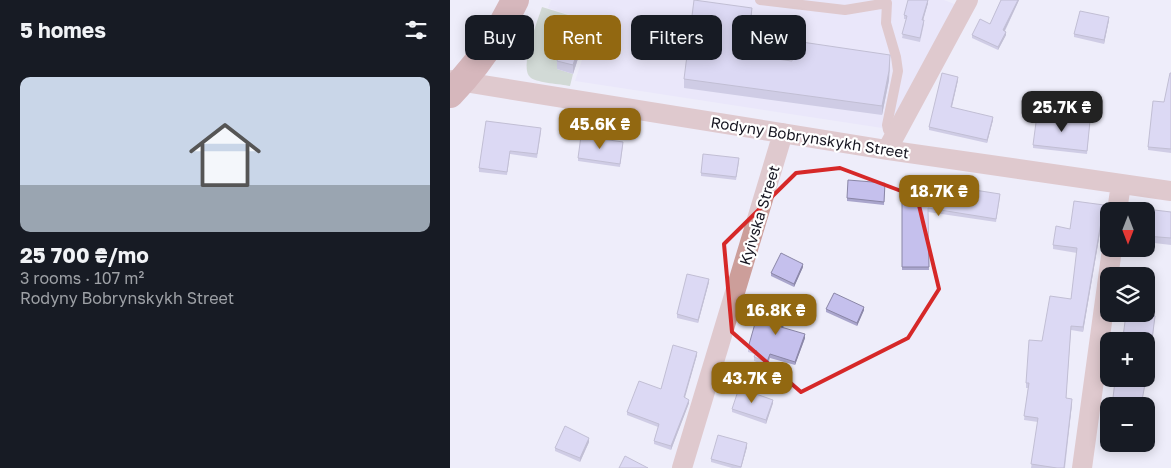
<!DOCTYPE html>
<meta charset="utf-8">
<style>
:root{--surface:#171b24;--page:#242831;--text:#f1f3f6;--muted:#9ea1a6;--accent:#926811}
body{margin:0;font-family:"Golos Text",sans-serif;background:var(--page);color:var(--text);height:100vh;display:flex;flex-direction:column;font-size:19px;white-space:nowrap}
*{box-sizing:border-box;margin:0}
p{font-size:16px;color:var(--muted)}
.icon{flex:none;width:28px;height:28px;fill:none;stroke:currentColor;stroke-width:2;stroke-linecap:round;stroke-linejoin:round}
.map{position:relative;flex:1;overflow:hidden}
.details{display:flex;flex-direction:column;background:var(--surface);width:450px}
.details>*{flex:none}
.top-card{position:absolute;left:15px;top:15px;width:475px;height:45px;display:flex;gap:10px}
.needle{width:32px;rotate:180deg}
.tools{position:absolute;left:650px;top:202px;display:grid;gap:10px}
.tools a{display:grid;place-items:center;width:55px;height:55px;border-radius:10px;background:var(--surface);box-shadow:0 2px 12px #0003;font-size:25px}
.price{position:absolute;translate:-50% -42px;padding:0 11px;border-radius:10px;background:var(--accent);color:#fff;font-size:16px;line-height:32px;filter:drop-shadow(0 1px 2px #0008)}
.price::after{content:'';position:absolute;left:50%;top:30px;width:15px;height:11px;margin-left:-8px;background:inherit;clip-path:polygon(0 0,100% 0,50% 100%)}
.price.active{background:#222;color:#fff}
ul{padding:0;list-style:none}
li{display:grid;align-content:center;gap:10px;height:265px;padding:0 20px}
li span{display:grid;place-items:center;height:155px;border-radius:10px;color:#555}
li>.icon{margin-inline-start:auto}
span .icon{width:90px;height:90px;fill:#fffc;stroke-width:1}
li b{font-size:21px}
h2{display:flex;justify-content:space-between;align-items:center;height:60px;padding:0 20px;font-size:21px}
.tag{padding:0 18px;border-radius:10px;background:var(--surface);box-shadow:0 2px 12px #0003;font-size:18px;line-height:45px}
.tag.active{background:var(--accent);color:#fff}
main{display:flex;flex:1;min-height:0}
.map>svg:first-child{display:block}
</style>
<main>
<section class="details">
<h2>5 homes<svg class="icon" aria-label="filters" viewBox="0 0 24 24"><path d="M4 7h16M4 17h16"/><circle cx="9" cy="7" r="2"/><circle cx="15" cy="17" r="2"/></svg></h2>
<ul>
<li><span style="background:linear-gradient(#c9d6e8 70%,#9aa5b1 0)"><svg class="icon" aria-label="home" viewBox="0 0 24 24"><path d="M3 11l9-7 9 7M6 9v11h12V9"/></svg></span><div><b>25 700 ₴/mo</b><p>3 rooms · 107 m²</p><p>Rodyny Bobrynskykh Street</p></div></li>
</ul>
</section>
<div class="map">
<svg width="721" height="468" viewBox="0 0 721 468">
<rect width="100%" height="100%" fill="#eeedfa"/>
<path fill="#e4e1fa" d="M101,0H494L507,5L442,127L433,125L432,128L125,81L144,23L98,8Z"/>
<path fill="#b0c3aa" d="M92,7L144,23L138,41L134,40L107,69L123,74L120,86C110,84 89,83 81,78C68,69 88,20 92,7Z"/>
<g fill="none" stroke-linecap="round" stroke-linejoin="round">
<path stroke="#cc9e9a" stroke-width="10" d="M310,0L395,10L437,3L436,23L446,57L448,71L437,125L438,130L446,134"/>
<path stroke="#cc9e9a" stroke-width="20" d="M2,80L437,150L721,191
M437,150L518,0
M667,211L671,184
M232,468L333,133
M632,468L662,249"/>
<path stroke="#b87672" stroke-width="28" d="M0,94C26,67 49,34 65,0"/>
</g>
<path fill="#a9a5cc" d="M551,0H569L555,31L556,35L548,50L522,38V35L540,24Z
M478,3L473,20L474,24L470,42L452,38L456,19H454V15Z
M302,17L297,55L342,61L440,64L439,80L432,115L234,88V79Z
M659,20L654,44L624,37V34Z
M134,40L123,74L107,69V61L108,56L96,52V44Z
M721,73V153L698,150V147L714,102Z
M508,80L502,107L543,120L537,143L479,130V127Z
M640,121L637,154L583,148V145Z
M91,132L87,158L60,154L57,175L29,172V168Z
M173,145L170,167L128,161V158Z
M289,162L286,180L251,176V173Z
M435,183L434,205L397,201V198Z
M452,194L478,198L550,197L546,222L478,212L479,270H452Z
M654,209L633,332L621,330L616,398L622,404L615,468H581L588,422L574,420L578,388H576V383L592,341L621,299L627,253L603,249V245L620,229Z
M696,211L721,212V245L696,242Z
M353,267L344,287L321,276V273Z
M259,282L248,323L227,318V314Z
M341,308L333,328L355,338L345,365L320,358L317,366L304,361V357L305,354L298,352V348L317,323Z
M376,309L414,310L407,326L376,312Z
M705,316L702,344L696,343V341H683L673,340V337Z
M247,355L234,398L239,403L221,450L204,444V441L208,427L177,415V412L211,389Z
M323,403L316,424L282,412V409Z
M139,442L130,462L105,451V448Z
M297,447L291,468H282L261,462V459Z"/>
<path fill="#8a86a6" d="M478,0V3L472,24V20Z
M568,0H569L553,34V30Z
M302,8V17L296,64V55Z
M659,17V20L654,44V40Z
M134,31V40L123,74V65Z
M556,32V35L548,50V47Z
M440,55L439,80L432,115V106Z
M508,77V80L501,110V107Z
M543,117V120L537,143V140Z
M654,205V209L633,332V327Z
M353,264V267L344,287V284Z
M259,279V282L248,323V320Z
M341,305V308L331,331V327Z
M414,307V310L407,326V323Z
M355,334V338L345,365V362Z
M247,352V355L234,401V397Z
M622,399V404L614,468Z
M239,400V403L221,450V446Z
M323,400V403L316,424V420Z
M139,438V442L130,462V458Z
M297,443V447L291,468V467Z"/>
<path fill="#c5c0ed" stroke="#8a86a6" d="M244,0L302,8L296,55L342,61L345,41L440,55L439,71L432,106L234,79Z
M458,0H478L472,20H474L470,38L452,34L457,16L454,15Z
M551,0H568L553,30L556,32L548,47L522,35L530,19L540,24Z
M630,11L659,17L654,40L624,34Z
M108,21L134,31L123,65L107,61L111,48L96,44L100,29L106,30Z
M492,73L508,77L501,107L543,117L537,140L479,127Z
M720,73H721V149L698,147L703,101L714,102Z
M587,115L640,121L637,151L583,145Z
M36,121L91,128L87,154L60,151L57,172L29,168Z
M131,136L173,142L170,164L128,158Z
M253,154L289,158L286,177L251,173Z
M398,180L435,183L434,202L397,198Z
M480,183L550,194L546,219L478,208L479,267H452V194L478,198Z
M624,201L654,205L633,327L621,326L616,398L622,399L614,468H607L581,464L588,418L574,416L579,383H576L579,340L592,341L600,296L621,299L627,248L603,245L606,226L620,229Z
M688,208L721,212V238L696,236V211H688Z
M331,253L353,264L344,284L321,273Z
M237,274L259,279L248,320L227,314Z
M384,293L414,307L407,323L376,309Z
M326,299L341,305L331,327L355,334L345,362L320,354L317,362L304,357L307,351L298,348L306,320L317,323Z
M676,314H687L705,316L702,340L673,337Z
M223,345L247,352L234,397L239,400L221,446L204,441L209,424L177,412L189,381L211,389Z
M665,381L695,384L691,406H662Z
M289,388L323,400L316,420L282,409Z
M115,426L139,438L130,458L105,448Z
M268,435L297,443L291,467L261,459Z
M175,456L198,468H169Z"/>
<path d="M0 0H721V468H0ZM390,168L467,197L489,289L458,338L351,392L282,332L274,244L346,173Z" fill="#eeedfa" fill-opacity=".55" fill-rule="evenodd"/>
<path fill="none" stroke="#d62828" stroke-width="4" stroke-linejoin="round" d="M390,168L467,197L489,289L458,338L351,392L282,332L274,244L346,173Z"/>
<g text-anchor="middle" dominant-baseline="central" stroke-width="4.5" stroke-linejoin="round" paint-order="stroke">
<g font-size="15" fill="#171621" stroke="#fff">
<text transform="translate(360 137) rotate(9)">Rodyny Bobrynskykh Street</text>
<text transform="translate(309 215) rotate(-73)">Kyivska Street</text>
</g>
</g>
</svg>
<div class="tools">
<a><svg class="needle" viewBox="-14 -14 28 28"><path d="M0-13l5 13h-10z" fill="#e53935"/><path d="M0 13l5-13h-10z" fill="#9ea1a6"/></svg></a>
<a><svg class="icon" aria-label="layers" viewBox="0 0 24 24"><path d="M12 4l9 5-9 5-9-5zM3 14l9 5 9-5"/></svg></a>
<a>+</a>
<a>−</a>
</div>
<b class="price active" style="left:612px;top:133px">25.7K ₴</b>
<b class="price" style="left:150px;top:150px">45.6K ₴</b>
<b class="price" style="left:489px;top:217px">18.7K ₴</b>
<b class="price" style="left:326px;top:336px">16.8K ₴</b>
<b class="price" style="left:302px;top:404px">43.7K ₴</b>
<div class="top-card">
<a class="tag">Buy</a>
<a class="tag active">Rent</a>
<a class="tag">Filters</a>
<a class="tag">New</a>
</div>
</div>
</main>
